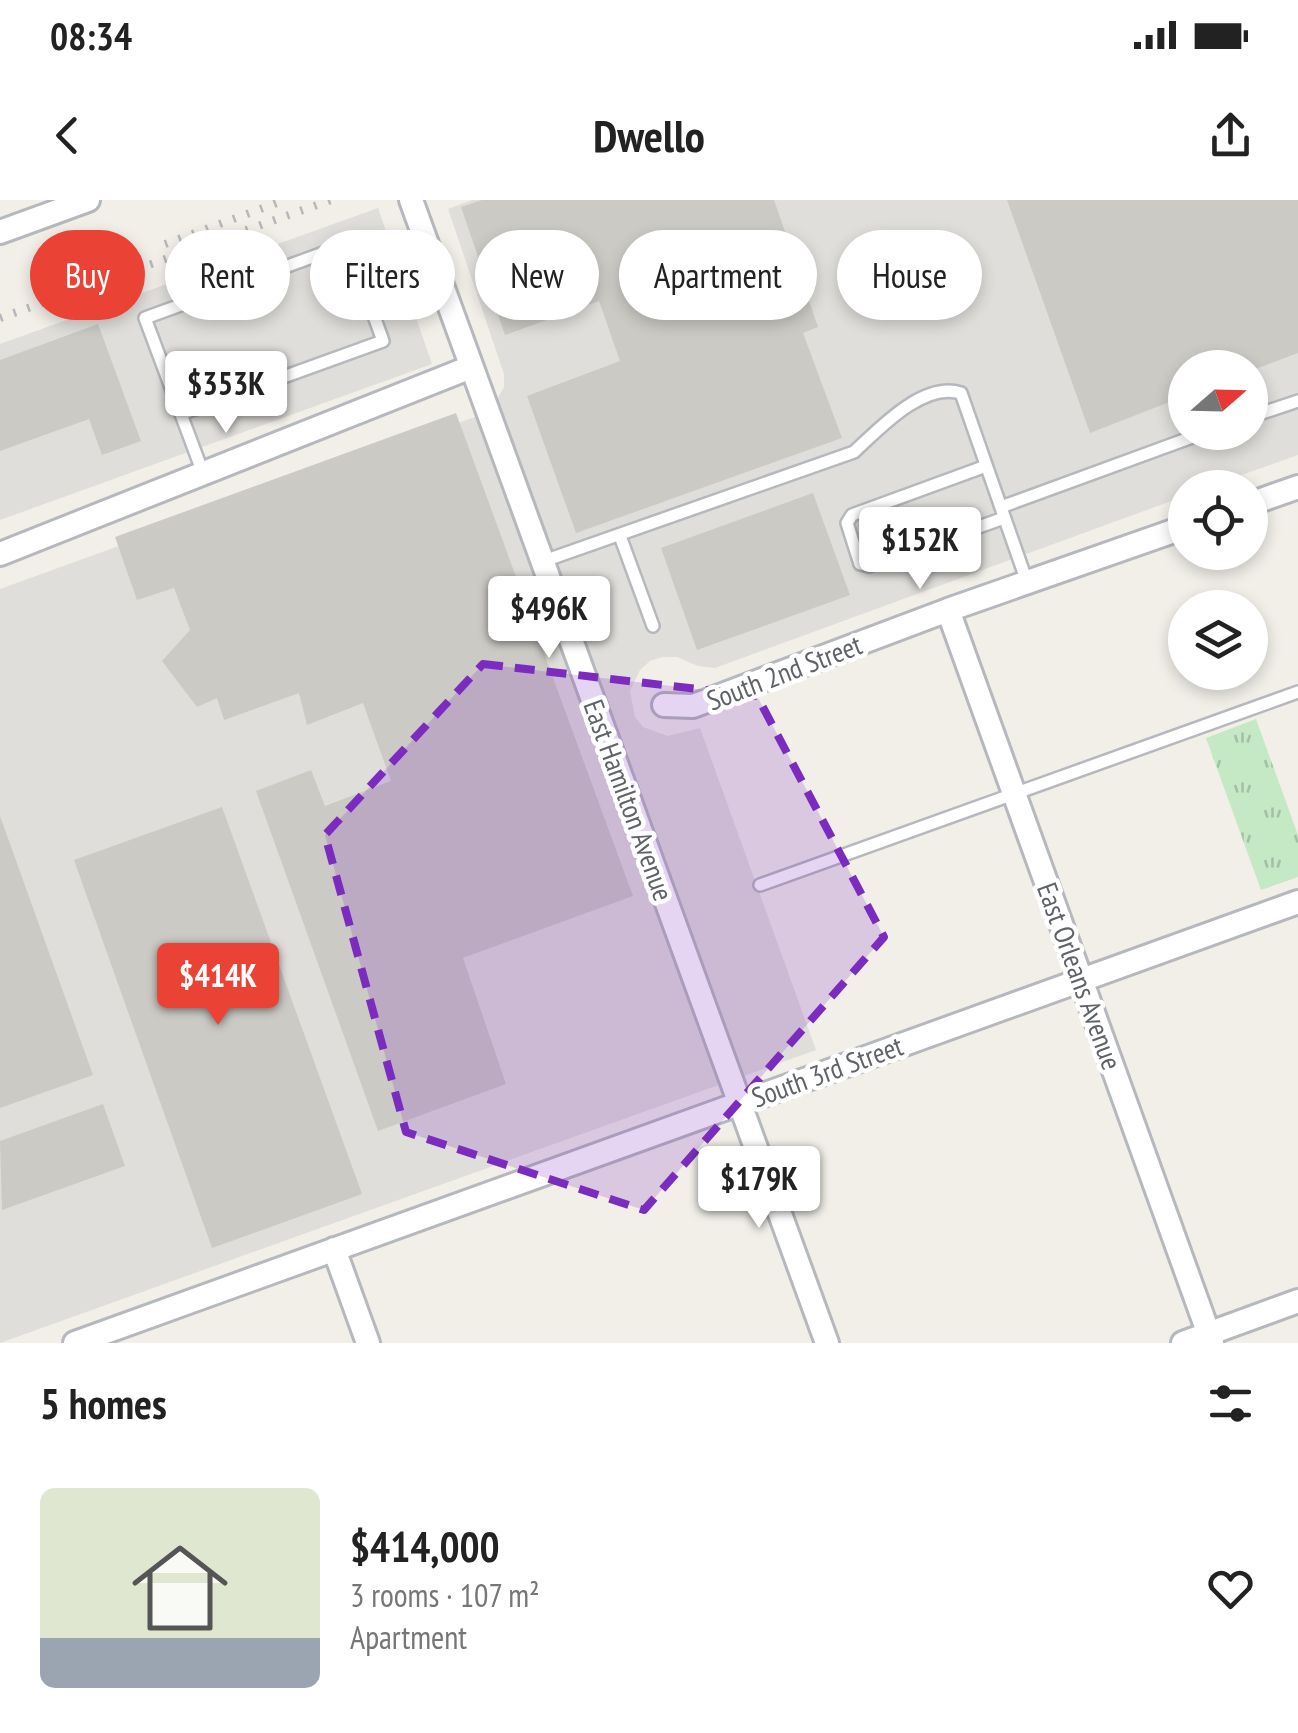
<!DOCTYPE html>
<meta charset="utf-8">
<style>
:root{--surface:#fff;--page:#f2f2f2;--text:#222;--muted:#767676;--accent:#ea4335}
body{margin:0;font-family:"PT Sans Narrow",sans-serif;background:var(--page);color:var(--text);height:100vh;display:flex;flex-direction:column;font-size:38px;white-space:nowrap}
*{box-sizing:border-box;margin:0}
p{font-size:32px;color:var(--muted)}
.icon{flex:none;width:55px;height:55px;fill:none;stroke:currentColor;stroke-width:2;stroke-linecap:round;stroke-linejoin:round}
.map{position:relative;height:1143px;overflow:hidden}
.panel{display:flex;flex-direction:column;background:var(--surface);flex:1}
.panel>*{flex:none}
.banner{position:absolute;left:30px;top:30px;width:1240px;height:90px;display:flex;gap:20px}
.needle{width:65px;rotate:70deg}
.tools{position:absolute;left:1168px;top:150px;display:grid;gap:20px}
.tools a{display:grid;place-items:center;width:100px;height:100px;border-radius:50%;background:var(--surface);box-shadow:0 5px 15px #0003;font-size:50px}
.price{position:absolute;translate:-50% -85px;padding:0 22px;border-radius:10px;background:#fff;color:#222;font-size:32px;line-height:65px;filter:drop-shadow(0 2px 5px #0008)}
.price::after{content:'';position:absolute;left:50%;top:60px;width:30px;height:22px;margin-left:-15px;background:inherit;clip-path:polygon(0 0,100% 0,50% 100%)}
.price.on{background:var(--accent);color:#fff}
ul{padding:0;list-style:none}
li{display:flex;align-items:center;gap:30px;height:250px;padding:0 40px}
li span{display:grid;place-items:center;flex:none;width:280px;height:200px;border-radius:15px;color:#555}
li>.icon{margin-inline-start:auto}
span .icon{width:120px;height:120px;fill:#fffc;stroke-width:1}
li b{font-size:42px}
h2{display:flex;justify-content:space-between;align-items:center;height:120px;padding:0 40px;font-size:42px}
.tag{padding:0 35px;border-radius:45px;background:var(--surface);box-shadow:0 5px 15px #0003;font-size:35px;line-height:90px}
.tag.on{background:var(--accent);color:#fff}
.status{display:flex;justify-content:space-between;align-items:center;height:70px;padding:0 50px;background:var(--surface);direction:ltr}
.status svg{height:28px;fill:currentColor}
header{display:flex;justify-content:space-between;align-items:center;height:130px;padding:0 40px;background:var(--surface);font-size:45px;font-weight:600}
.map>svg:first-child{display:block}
</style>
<div class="status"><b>08:34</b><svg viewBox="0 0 49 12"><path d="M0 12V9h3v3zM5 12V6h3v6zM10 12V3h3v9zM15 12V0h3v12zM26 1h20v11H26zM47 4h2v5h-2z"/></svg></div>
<header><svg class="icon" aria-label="back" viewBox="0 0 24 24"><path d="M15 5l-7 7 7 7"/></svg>Dwello<svg class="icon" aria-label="share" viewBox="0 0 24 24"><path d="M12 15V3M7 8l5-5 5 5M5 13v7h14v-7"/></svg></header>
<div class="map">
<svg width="1298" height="1143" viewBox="0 0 1298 1143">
<defs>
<pattern id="grass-tufts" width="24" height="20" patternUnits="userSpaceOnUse" patternTransform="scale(2.5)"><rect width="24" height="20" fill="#c5e8c5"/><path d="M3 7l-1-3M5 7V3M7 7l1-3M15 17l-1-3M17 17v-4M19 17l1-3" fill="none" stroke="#a3c0a4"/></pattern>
</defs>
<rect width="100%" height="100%" fill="#f1efe8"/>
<path fill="#e0deda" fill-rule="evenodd" d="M472,0H1298V255L1208,287L1185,288V296L715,468L698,466L677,457H663L650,461L640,470L630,491L635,517L643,527L668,536L700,528L816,850L0,1143V389L483,214L493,207L504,187V174L448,9ZM1185,168H1250V232H1185Z
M378,8L432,164L0,320V144Z"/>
<path fill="url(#grass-tufts)" d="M1256,519L1298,635V677L1261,690L1206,538Z"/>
<path fill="#cccac5" d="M482,0H774L818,127L803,133L842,238L576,333L527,196L620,161L599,101L505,135L461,7Z
M1007,0H1298V153L1250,171V168H1185V196L1090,233Z
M98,124L141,241L102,255L89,219L0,251V160Z
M456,213L633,696L463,758L506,884L378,931L256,591L311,570L325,606L391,581L363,503L307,525L299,493L224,520L217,498L197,507L162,461L190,430L174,388L137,400L115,337Z
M813,293L850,395L697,450L661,348Z
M222,607L362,994L212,1048L74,660Z
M0,616L93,875L0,908Z
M103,904L125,966L2,1010L0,941Z"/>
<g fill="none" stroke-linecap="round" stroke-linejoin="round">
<defs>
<path id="service" d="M181,214L383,141L348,44L145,118L203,273
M1250,217L1298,201
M986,266L852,315L847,323L860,364L869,366L1004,318
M1001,307L1206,232
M620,336L653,426
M541,362L854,252C879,229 923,181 961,193L1027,382
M760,685L1298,492"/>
<path id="minor" d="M411,0L827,1143
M0,32L88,0
M1250,304L1298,287
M0,354L471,167
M948,410L1212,1143
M664,505L693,506L948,410L1185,327
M334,1049L368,1143
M75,1143L1298,702
M1183,1143L1298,1101"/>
</defs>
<use href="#service" stroke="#b5b8bc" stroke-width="16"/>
<use href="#minor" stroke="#b5b8bc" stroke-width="28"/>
<use href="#service" stroke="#fff" stroke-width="11"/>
<use href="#minor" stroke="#fff" stroke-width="22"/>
<path stroke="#b6b7b8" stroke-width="8" stroke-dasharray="2.5 12" stroke-linecap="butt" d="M165,44L285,0
M0,118L331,0"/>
</g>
<path fill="#7b2cbf" fill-opacity="0.2" stroke="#7b2cbf" stroke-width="8" stroke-dasharray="20 12" stroke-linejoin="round" d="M483,464L757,496L884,737L644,1010L406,932L325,635Z"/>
<g text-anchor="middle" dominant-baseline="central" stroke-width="9" stroke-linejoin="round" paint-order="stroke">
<g font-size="28" fill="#5f6368" stroke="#fff">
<text transform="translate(784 472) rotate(-21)">South 2nd Street</text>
<text transform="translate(629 600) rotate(70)">East Hamilton Avenue</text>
<text transform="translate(1080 776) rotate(70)">East Orleans Avenue</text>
<text transform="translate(827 871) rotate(-20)">South 3rd Street</text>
</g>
</g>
</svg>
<div class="tools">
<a><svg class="needle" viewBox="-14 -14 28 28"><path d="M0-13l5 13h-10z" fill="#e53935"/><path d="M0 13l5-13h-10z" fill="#767676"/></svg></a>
<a><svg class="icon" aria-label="locate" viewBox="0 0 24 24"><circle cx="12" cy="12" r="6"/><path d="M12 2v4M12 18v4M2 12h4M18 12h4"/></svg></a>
<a><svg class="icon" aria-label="layers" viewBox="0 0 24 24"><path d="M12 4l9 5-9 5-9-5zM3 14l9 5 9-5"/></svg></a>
</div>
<b class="price" style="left:226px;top:236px">$353K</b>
<b class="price" style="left:920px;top:392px">$152K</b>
<b class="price" style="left:549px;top:461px">$496K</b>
<b class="price on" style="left:218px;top:828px">$414K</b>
<b class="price" style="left:759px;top:1031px">$179K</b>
<div class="banner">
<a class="tag on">Buy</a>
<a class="tag">Rent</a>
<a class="tag">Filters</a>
<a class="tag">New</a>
<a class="tag">Apartment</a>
<a class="tag">House</a>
</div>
</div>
<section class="panel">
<h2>5 homes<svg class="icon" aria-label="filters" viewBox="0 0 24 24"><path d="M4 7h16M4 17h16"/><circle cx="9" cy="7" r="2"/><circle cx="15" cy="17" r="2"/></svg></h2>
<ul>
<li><span style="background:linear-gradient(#dfe7d0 75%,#9aa5b1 0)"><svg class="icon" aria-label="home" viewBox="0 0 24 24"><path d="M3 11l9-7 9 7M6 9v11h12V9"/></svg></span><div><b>$414,000</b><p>3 rooms · 107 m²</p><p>Apartment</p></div><svg class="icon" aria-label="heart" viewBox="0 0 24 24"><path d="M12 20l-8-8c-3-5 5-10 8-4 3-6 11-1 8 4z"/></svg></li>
</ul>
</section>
